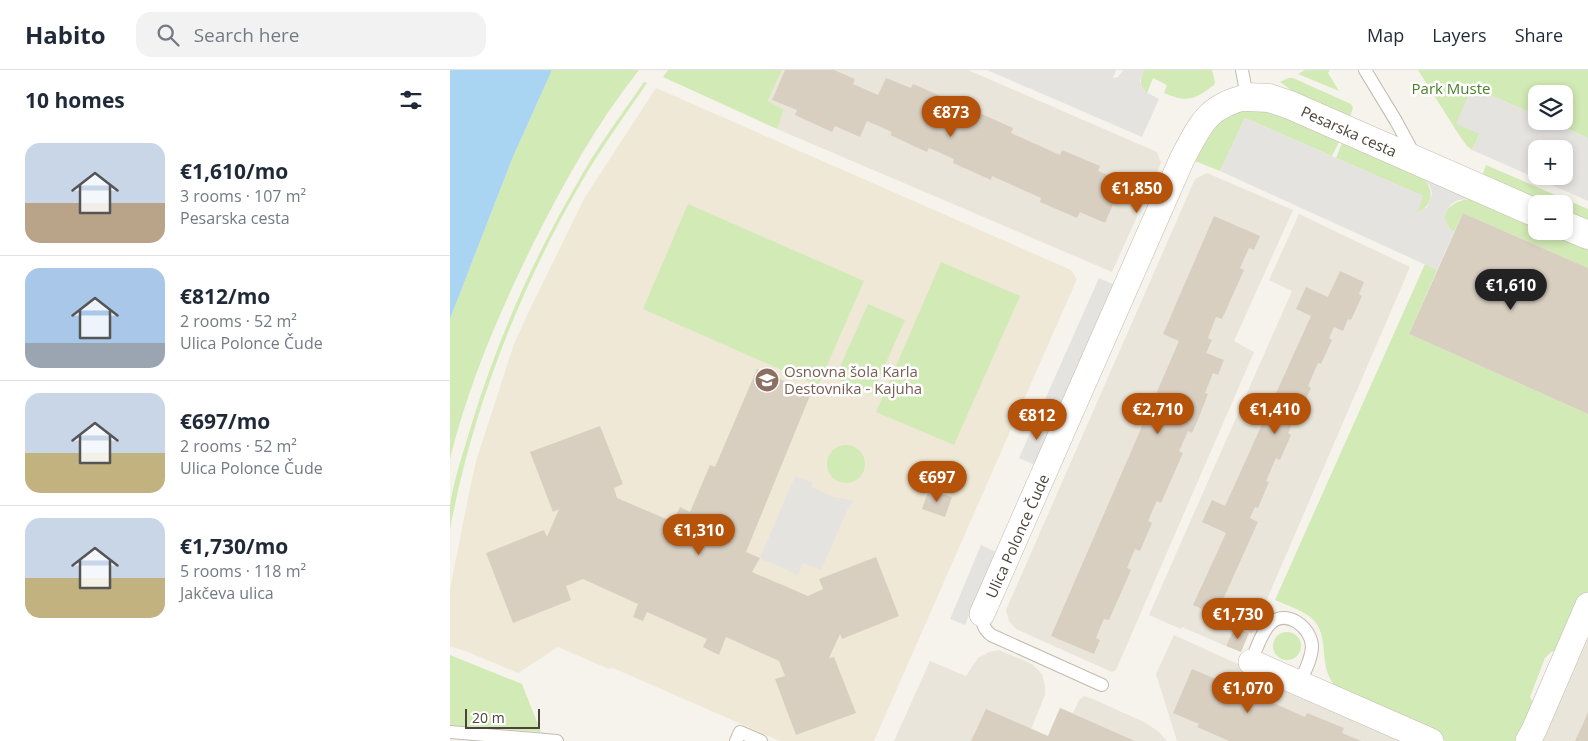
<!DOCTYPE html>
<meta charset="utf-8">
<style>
:root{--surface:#fff;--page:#f2f2f3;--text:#1f2937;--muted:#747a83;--line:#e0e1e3;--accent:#b45309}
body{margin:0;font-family:"Open Sans",sans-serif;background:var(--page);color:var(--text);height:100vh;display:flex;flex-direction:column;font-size:19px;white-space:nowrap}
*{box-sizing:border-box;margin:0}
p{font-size:16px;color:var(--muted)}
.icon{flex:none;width:28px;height:28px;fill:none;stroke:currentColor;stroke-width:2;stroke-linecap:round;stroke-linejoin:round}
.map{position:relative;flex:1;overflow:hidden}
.drawer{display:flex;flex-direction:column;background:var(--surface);width:450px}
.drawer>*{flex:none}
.tools{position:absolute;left:1078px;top:15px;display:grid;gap:10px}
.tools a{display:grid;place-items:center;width:45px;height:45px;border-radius:10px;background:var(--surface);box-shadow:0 2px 8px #0003;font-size:25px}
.scale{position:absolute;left:15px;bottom:12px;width:75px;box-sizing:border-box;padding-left:5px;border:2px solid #4b4439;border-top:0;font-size:14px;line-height:18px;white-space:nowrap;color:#4b4439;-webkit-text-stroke:4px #fff;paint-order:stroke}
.price{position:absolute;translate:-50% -42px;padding:0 11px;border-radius:18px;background:var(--accent);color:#fff;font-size:16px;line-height:32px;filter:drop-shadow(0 1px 2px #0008)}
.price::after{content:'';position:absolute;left:50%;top:30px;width:15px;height:11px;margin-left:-8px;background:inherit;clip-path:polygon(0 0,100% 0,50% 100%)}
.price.selected{background:#222;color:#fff}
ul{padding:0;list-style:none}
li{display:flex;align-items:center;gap:15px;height:125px;padding:0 25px}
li+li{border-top:1px solid var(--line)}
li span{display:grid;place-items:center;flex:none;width:140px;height:100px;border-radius:15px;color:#555}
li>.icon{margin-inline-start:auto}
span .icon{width:60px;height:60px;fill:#fffc;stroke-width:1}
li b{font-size:21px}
h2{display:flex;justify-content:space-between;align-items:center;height:60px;padding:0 25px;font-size:21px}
header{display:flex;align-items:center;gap:30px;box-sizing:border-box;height:70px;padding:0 25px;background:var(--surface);border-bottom:1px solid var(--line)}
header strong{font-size:24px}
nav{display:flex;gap:28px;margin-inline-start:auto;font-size:18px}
.search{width:350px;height:45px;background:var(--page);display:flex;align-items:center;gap:12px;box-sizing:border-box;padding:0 18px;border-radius:15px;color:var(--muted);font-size:19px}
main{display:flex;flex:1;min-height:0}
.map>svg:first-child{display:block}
</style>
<header>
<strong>Habito</strong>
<div class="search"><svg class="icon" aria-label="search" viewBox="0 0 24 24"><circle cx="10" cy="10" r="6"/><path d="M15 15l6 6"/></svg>Search here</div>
<nav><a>Map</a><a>Layers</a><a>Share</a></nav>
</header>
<main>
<section class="drawer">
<h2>10 homes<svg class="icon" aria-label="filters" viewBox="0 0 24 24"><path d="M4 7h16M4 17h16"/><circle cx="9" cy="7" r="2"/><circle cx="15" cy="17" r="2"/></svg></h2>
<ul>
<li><span style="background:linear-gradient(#c9d6e8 60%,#b9a48a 0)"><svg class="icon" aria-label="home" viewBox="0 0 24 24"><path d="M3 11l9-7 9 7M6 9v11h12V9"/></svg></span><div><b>€1,610/mo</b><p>3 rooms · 107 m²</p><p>Pesarska cesta</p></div></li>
<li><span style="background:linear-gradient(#a9c7e8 75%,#9aa5b1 0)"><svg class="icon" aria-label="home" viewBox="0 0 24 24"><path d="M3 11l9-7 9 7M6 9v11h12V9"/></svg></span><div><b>€812/mo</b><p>2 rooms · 52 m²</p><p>Ulica Polonce Čude</p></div></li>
<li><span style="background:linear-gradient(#c9d6e8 60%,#c2b280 0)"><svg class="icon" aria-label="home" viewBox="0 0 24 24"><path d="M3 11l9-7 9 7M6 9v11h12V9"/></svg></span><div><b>€697/mo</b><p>2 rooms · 52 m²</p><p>Ulica Polonce Čude</p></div></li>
<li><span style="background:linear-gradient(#c9d6e8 60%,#c2b280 0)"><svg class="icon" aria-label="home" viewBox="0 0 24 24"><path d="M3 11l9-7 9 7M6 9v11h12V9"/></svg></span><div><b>€1,730/mo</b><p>5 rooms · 118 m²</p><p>Jakčeva ulica</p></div></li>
</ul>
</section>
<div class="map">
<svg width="1138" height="671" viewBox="0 0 1138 671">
<rect width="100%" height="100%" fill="#f6f3ec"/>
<path fill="#eae5da" d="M332,0H518L707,82L711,93L662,202L327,59L334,40L318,32Z
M757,103L843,140L784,271L804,282L666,600L662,602L566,559L559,551L556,540L745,109Z
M849,144L960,197L802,564L785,557L776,576L732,557L731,559L699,545L842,221L819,210Z
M1138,547V671H1083Z
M724,565L790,595L965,671H727L706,604Z
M549,580L582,594L592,604L595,616V625L581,659L598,666L610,638L623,643L629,630L634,626L643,629L696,653L709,662L717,671H444L480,591L516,606L528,588L539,582Z"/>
<path fill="#efe8d6" d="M206,18L621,200L627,209L424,671H330L163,598L159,599L108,577L68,603L18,582L0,576V519L18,428L26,391L64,274L79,241L135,127Z"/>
<path fill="#d2eab5" d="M102,0H189C147,53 113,114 83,174C49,243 18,315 0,389V249L62,89Z
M218,0H332L318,31L334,40L327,59L213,7Z
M694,0H762L765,12L764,15C744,30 738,33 714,23L717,15L703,8L697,23C689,17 690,9 694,0Z
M855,0H880L878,3L889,21L848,4Z
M968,0H1138V68L1100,51H1114V24H1086V45L1022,17L1030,64L1022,80L1017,76L1011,68Z
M838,8H843L901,34L903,38L900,47L841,20L830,12Z
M194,12L197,13C175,45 152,77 132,111C70,218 23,337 0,459C0,452 0,444 0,436C3,412 14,380 21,356C47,270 84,187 129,110C148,76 172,44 194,12Z
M792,39L822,42L889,72L882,86L795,48L770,101L745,91L757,64L773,47Z
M892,73L973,108C985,120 983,137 966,143L973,126L886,88Z
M1036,95L1138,139V151L1114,140V134H1099L1033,104Z
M1019,129L1086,158V161H1094L1138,180V198L1013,143L1004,162C984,147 1000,131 1019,129Z
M238,134L414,211L368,316L193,239Z
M491,192L570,226L504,375L426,342Z
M975,194L987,200L959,264L1138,344V522L1113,579L1101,582L1095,588L1080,627L1086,639L1068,671H996L897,628C889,622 882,614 878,604C871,585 878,561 860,547C850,539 836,535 825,530Z
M418,234L455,250L422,324L385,308Z
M377 394a19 19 0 1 1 38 0a19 19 0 1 1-38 0Z
M823 576a14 14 0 1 1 28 0a14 14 0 1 1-28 0Z
M0,585L72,614L91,662L0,655Z"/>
<path fill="#e5e3e0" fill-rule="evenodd" d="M537,0H666L663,8L668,7L673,0H694L690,11L694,21L709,29L692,67Z
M1022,17L1086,45V51H1100L1138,68V131L1022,80L1030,64L1006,54ZM1086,79H1114V106H1086Z
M795,48L973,126L967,143L977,137L982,124L980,116L973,108L1019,129L1008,130L1001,134L996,142L995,149L998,157L1004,162L987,200L770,101Z
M649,208L665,215L585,395L569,388Z
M345,406L363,413L361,417L384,427L405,431L400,435L397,441L371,500L353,493L348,505L310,488Z
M531,475L546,482L515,555L500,549Z"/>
<path fill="#a9d4f2" d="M0,0H102L62,89L0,249Z"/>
<path fill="#d8cfc1" d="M335,0H384L405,9L403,14L428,25L436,8L461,18L463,14L500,30L497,36L523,46L525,41L563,58L561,63L610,85L612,80L650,96L648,101L673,111L655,153L630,142L627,148L590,132L591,128L542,106L541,110L503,93L504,89L479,78L477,82L440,65L442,62L417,51L410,67L385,56L382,62L345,45L347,40L322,30Z
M1013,143L1138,198V344L959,264Z
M764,146L810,166L804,180L799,178L790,198L794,200L772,249L766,247L758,268L762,270L756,283L774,290L768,305L763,303L755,323L758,324L749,347L742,363L738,361L729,381L733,383L711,433L707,431L705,435L698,451L702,453L690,481L685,479L677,498L681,500L659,550L654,549L652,553L646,568L650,570L644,584L601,566L729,271L713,264Z
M890,201L914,212L909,224L912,226L901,250L898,249L893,261L884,257L879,268L882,270L871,294L868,293L858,316L861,318L850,342L848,341L838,363L841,365L830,390L826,388L816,411L819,412L808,438L805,437L800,448L808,452L766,545L743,535L776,463L752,452L762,430L775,436L861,246L846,239L856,217L878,227Z
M307,299L361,323L296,482L310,488L302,502L358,526L373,519L369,509L426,487L449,546L392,569L390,564L379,588L384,587L406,643L346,665L325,609L335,606L329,591L276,567L269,585L253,577L257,569L197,542L193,551L183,547L188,534L133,509L116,516L121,530L63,553L36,483L94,460L97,467L109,439L103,442L80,382L150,356L173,414L164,418L167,428L223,452L230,437L240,442L260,395L265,397Z
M479,419L502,427L495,447L472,439Z
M785,557L799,563L791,582L776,576Z
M742,599L768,610L770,605L807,621L805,625L855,647L857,643L894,658L892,663L911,671H779L747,657L749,654L723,643Z
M610,638L685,671H521L536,639L598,666Z
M1138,642V671H1125L1133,654Z"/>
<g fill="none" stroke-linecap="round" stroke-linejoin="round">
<defs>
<path id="service" d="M792,0L797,27
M915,0L946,51L965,86
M532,544C532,554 534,559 541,565L652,615
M801,592C806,580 811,563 820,554C836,538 861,557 862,576C862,588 855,601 850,612
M0,662L107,671
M286,671L290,662L311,671"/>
<path id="minor" d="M532,544L732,89C750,56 756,36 797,27
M801,592L981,671
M1078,671L1084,660L1138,535"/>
<path id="tertiary" d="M797,27L819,28L840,35L1086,143
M1114,155L1138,165"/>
</defs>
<use href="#service" stroke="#c2bbae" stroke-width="14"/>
<use href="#minor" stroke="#c2bbae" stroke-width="26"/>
<use href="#tertiary" stroke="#c2bbae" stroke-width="29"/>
<use href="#service" stroke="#fff" stroke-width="12"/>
<use href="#minor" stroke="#fff" stroke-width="25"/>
<use href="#tertiary" stroke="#fff" stroke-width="28"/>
</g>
<defs>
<symbol id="school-disc" viewBox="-11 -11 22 22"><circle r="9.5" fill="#8d6e63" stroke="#fff"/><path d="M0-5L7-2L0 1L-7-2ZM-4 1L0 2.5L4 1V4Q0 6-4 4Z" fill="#fff"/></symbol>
</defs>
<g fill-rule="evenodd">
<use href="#school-disc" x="303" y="296" width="28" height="28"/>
</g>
<g text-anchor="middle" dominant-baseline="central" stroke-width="5" stroke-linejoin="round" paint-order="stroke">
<g font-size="15" fill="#4a7f2a" stroke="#fff">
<text x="1001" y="18">Park Muste</text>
</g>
<g font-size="15" fill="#4b4439" stroke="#fff">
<text transform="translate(899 61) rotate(24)">Pesarska cesta</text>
<text transform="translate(567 466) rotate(-66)">Ulica Polonce Čude</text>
</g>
<g font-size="15" fill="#785e54" stroke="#fff" text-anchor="start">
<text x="334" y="301">Osnovna šola Karla<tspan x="334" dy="17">Destovnika - Kajuha</tspan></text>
</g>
</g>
</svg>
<div class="tools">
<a><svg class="icon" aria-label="layers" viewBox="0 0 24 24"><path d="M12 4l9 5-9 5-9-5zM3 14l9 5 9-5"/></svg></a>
<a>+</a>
<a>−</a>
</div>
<div class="scale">20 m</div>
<b class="price" style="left:501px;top:68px">€873</b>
<b class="price" style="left:687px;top:144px">€1,850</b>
<b class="price selected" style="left:1061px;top:241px">€1,610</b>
<b class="price" style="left:708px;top:365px">€2,710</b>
<b class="price" style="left:825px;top:365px">€1,410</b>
<b class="price" style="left:587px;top:371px">€812</b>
<b class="price" style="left:487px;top:433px">€697</b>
<b class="price" style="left:249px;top:486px">€1,310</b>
<b class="price" style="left:788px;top:570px">€1,730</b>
<b class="price" style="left:798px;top:644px">€1,070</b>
</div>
</main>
